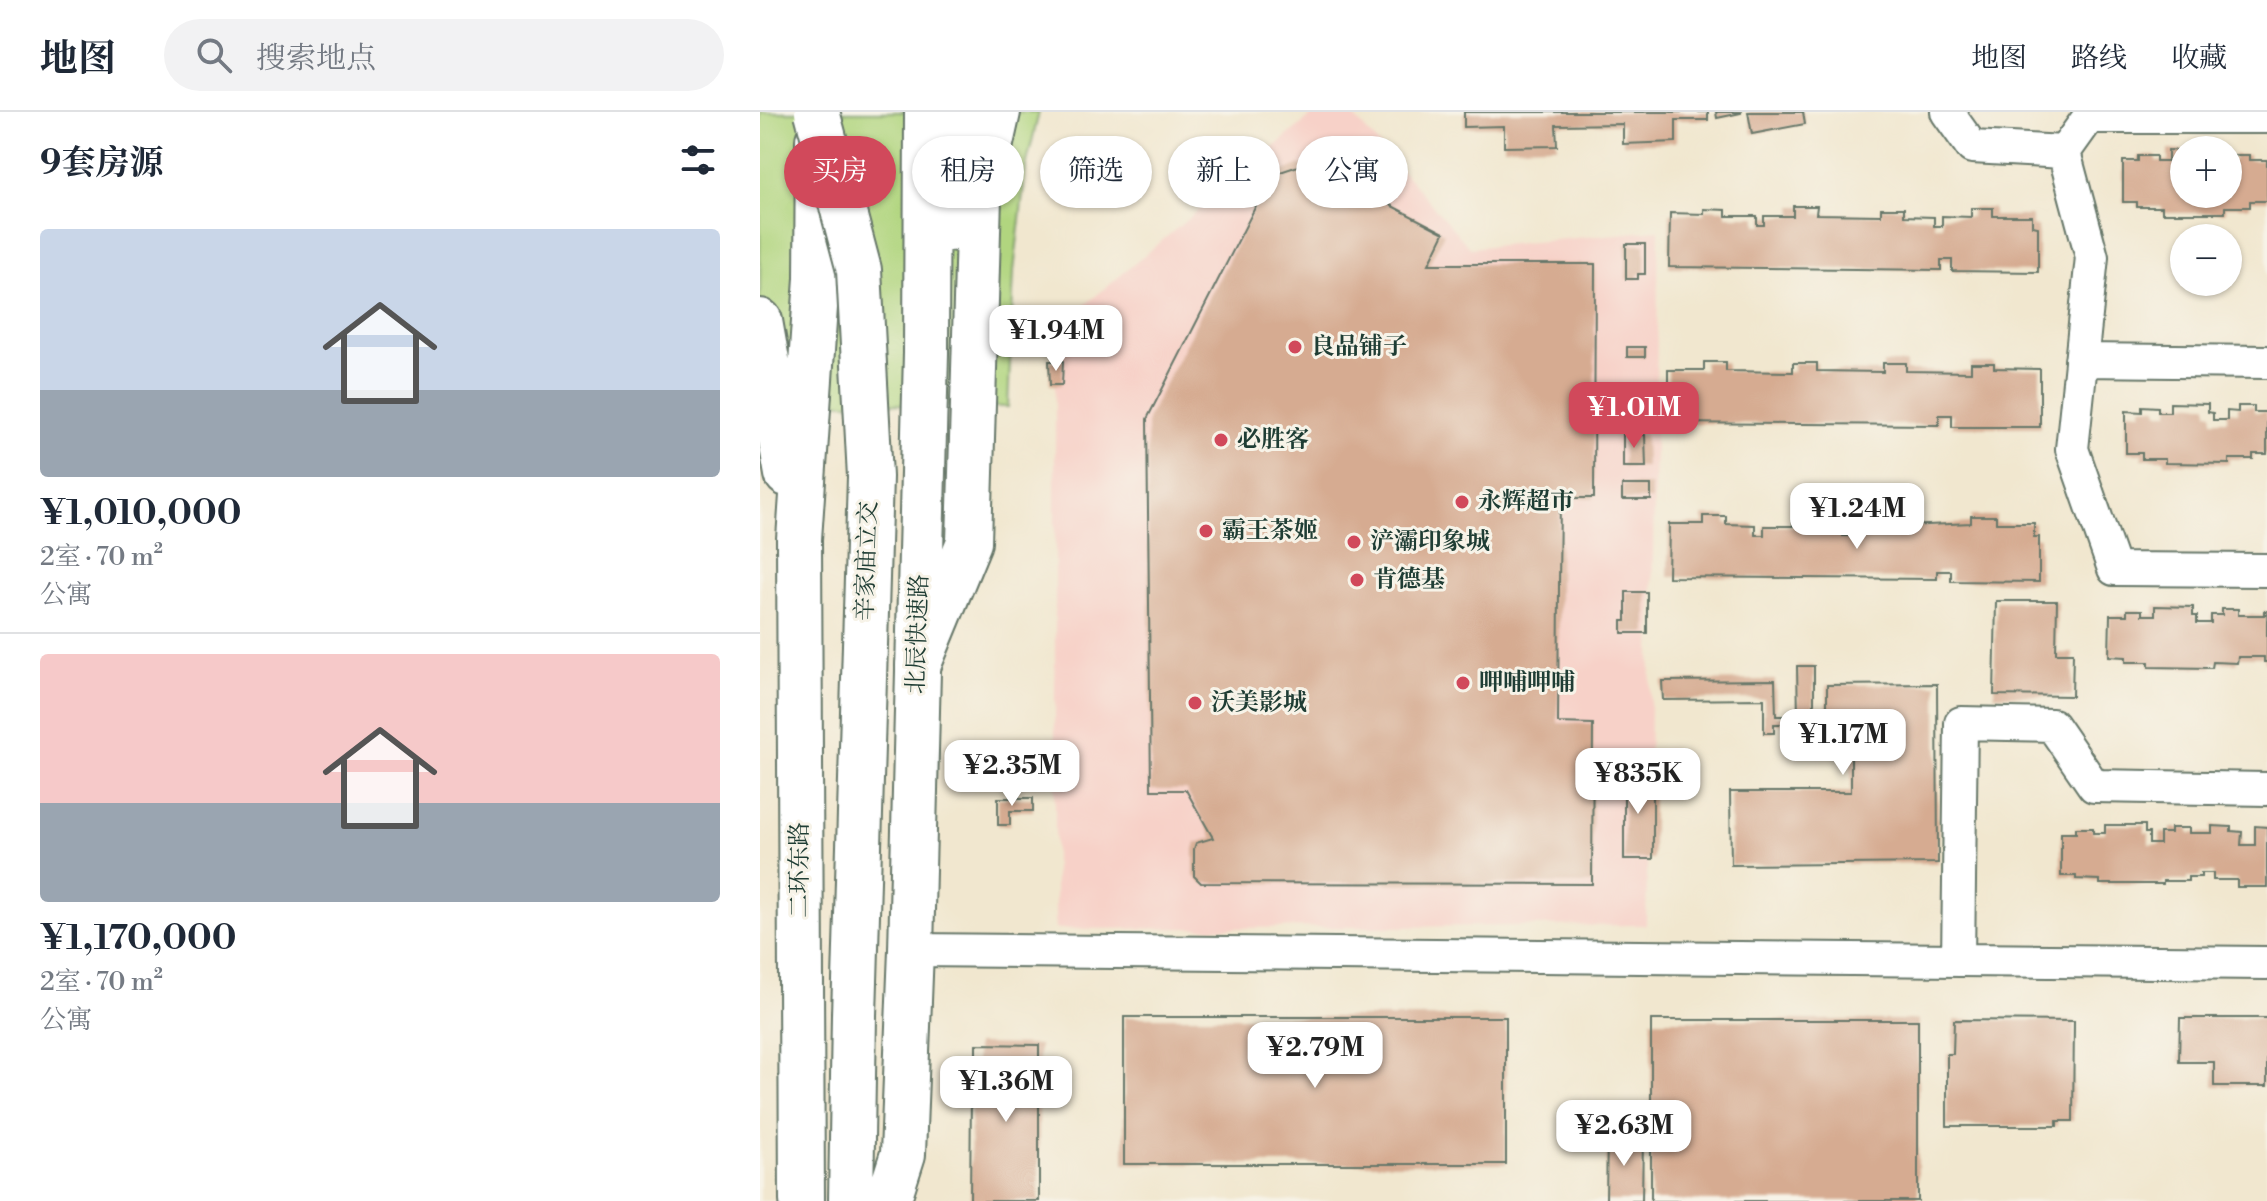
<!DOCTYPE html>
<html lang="zh">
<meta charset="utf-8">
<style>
:root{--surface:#fff;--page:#f2f2f3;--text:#1f2937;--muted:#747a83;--line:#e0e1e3;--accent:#d1495b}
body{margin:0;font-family:"Libre Bodoni","Noto Serif SC",serif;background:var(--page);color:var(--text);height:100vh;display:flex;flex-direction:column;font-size:30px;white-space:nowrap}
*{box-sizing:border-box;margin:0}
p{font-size:26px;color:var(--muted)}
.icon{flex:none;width:44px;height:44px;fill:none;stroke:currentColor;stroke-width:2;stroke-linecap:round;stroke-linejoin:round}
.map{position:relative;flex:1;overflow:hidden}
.details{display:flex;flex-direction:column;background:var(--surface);width:760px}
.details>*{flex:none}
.guide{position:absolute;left:24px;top:24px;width:760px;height:72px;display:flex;gap:16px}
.controls{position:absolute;left:1410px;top:24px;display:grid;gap:16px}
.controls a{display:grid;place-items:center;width:72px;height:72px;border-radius:50%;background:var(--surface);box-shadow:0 2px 6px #0004;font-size:40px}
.price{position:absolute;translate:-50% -68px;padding:0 18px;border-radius:16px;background:#fff;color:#222;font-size:26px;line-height:52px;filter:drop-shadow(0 2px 4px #0008)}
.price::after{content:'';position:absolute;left:50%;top:48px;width:24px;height:18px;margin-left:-12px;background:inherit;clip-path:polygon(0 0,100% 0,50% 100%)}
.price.active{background:var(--accent);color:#fff}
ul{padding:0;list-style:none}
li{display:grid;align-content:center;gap:16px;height:424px;padding:0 40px}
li+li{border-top:2px solid var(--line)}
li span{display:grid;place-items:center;height:248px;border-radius:8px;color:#555}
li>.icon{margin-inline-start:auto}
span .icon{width:144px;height:144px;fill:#fffc;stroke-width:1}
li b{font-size:34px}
h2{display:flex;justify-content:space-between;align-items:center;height:96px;padding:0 40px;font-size:34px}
.chip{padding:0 28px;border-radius:36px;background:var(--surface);box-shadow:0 2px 6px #0004;font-size:28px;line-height:72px}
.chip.active{background:var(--accent);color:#fff}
header{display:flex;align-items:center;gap:48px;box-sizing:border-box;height:112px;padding:0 40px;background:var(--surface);border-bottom:2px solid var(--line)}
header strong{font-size:38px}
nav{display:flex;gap:44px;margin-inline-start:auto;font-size:28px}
.search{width:560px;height:72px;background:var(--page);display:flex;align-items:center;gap:20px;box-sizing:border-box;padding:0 28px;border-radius:44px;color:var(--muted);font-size:30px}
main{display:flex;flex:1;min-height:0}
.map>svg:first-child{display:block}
</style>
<header>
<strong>地图</strong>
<div class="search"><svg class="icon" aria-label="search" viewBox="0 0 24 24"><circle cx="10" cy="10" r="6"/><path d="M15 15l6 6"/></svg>搜索地点</div>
<nav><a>地图</a><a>路线</a><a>收藏</a></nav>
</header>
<main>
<section class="details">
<h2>9套房源<svg class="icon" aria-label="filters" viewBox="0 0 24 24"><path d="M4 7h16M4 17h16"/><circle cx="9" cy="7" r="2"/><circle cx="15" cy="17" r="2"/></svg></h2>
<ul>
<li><span style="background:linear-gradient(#c9d6e8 65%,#9aa5b1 0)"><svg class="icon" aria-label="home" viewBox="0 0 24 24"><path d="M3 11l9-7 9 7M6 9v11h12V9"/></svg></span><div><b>¥1,010,000</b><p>2室 · 70 m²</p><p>公寓</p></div></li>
<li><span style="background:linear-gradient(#f6c9c9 60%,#9aa5b1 0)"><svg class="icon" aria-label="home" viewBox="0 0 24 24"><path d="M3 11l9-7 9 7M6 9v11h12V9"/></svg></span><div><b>¥1,170,000</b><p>2室 · 70 m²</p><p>公寓</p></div></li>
</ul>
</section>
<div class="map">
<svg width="1507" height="1089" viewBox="0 0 1507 1089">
<rect width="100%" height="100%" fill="#f7f3e8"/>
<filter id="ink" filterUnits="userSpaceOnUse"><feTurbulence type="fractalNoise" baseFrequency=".0125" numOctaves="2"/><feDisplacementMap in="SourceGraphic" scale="16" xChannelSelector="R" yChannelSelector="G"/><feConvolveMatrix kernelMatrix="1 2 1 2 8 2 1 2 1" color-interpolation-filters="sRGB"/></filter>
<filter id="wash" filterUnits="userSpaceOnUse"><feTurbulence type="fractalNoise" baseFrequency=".006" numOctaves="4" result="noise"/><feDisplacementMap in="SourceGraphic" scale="32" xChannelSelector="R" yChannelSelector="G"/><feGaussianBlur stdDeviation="1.8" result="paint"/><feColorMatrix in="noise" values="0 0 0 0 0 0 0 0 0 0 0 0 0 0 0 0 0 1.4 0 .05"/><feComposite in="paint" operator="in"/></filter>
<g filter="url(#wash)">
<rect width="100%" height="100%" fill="#f1e7cf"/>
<path fill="#f7d1c8" d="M556,0H590L710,136L899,118L886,813L295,817V218Z"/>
<path fill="#b1d57f" stroke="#68895a" stroke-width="2" d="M0,0H279L266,55L254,159L248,295L0,289Z"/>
<g id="blocks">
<path fill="#d6ab91" d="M704,0H948V8H916V30L863,32V12L796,13L797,34L744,35V14L704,15Z
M956,0H981V1L957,6Z
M988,0H1043L1045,12L992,22Z
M1408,38L1424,39V82H1468V49H1474V43H1489V48H1507V89H1490V95H1465V101H1402V95H1377V90H1363V49H1378V44H1396V49H1408Z
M541,53L559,56L684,121L669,152H835L834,386H800L799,475L798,611L833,612L832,772L441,771L434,764V737L436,731L453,726L426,678H391L387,307L506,74L520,60Z
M1033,94H1057L1056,102L1121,103V96H1144V104L1174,105V114H1182V104L1211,105V96H1233V104H1272V114L1278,115V160L1192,159V148H1181V158L909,155L910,101L944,102V97L966,98V104H997V113H1004V104H1033Z
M866,132H885V162H878V167H866Z
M867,235H885V245H867Z
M289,249H303L302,273H290Z
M944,250H966V259L1033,260V251H1057V259L1123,260V251H1146V259L1211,260V251H1234V256L1280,257V315H1192V303H1179V313L908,311V258H944Z
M1410,291L1448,292V300L1453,301V308H1467V299L1478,300V294H1494V300H1507V342H1493V347H1469V352L1405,351V347H1382V341H1366V299L1382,300V294L1398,295V300H1410Z
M863,317H874V323H885L886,355H863Z
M862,373H891V388H862Z
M943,404H966V412L995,413V423H1004V414H1033V405H1056V415H1083V424H1092V413H1122L1123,405H1147V414L1211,411V404H1236V411H1274V425H1279V470L1191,469V459H1177V467L908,465L909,412H943Z
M866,480H887V521H862V509H866Z
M1236,489H1297L1296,541H1313L1312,584L1234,583Z
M1395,494L1433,495V504H1437V511H1451V503H1462V497H1478V503H1504V499H1507V550H1504V545H1478L1477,551L1453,550L1452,556L1389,555V550H1366V545L1349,544L1350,503H1367V498H1382V503H1395Z
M1037,554H1054V596H1067V573L1177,572L1178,751L971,753L970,680H1091V640H1076V606H1063V612H1014V621H1004V587L903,588L902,569L1015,568L1016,604H1038Z
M864,662H893V747H864Z
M238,686H273V699H250V713H238Z
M1345,713H1385V721H1389V732H1400V721H1411V716H1429V721H1452V714L1471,715V719L1482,720L1481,733H1495V714L1507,715V775H1477V768H1453V761H1441V765H1428V769H1403V772H1340V768L1316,767V764H1301V721H1316V716H1333V721H1345Z
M364,905H746V1052H364Z
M1420,906H1507V974H1454V950H1419Z
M891,908H1158V1089H891Z
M1194,908L1314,909L1313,1009H1297V1014H1187V942H1193Z
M216,932L279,933V1089H210L211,982H216Z
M847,1024H883L882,1089H846Z"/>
</g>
</g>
<g filter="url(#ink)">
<use href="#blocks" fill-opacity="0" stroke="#68786a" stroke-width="2"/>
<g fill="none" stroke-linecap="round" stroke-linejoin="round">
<defs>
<path id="street" d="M1187,0L1212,35L1304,40
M1329,0V5L1304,40L1332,145L1312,337L1354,457L1507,458
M1329,5H1507
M1321,248L1507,250
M151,838L1507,851
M1198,848L1201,611L1292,613L1334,674L1507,677"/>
<path id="secondary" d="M158,554L209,430L219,85L238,0"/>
<path id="highway" d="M188,117L207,0
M0,209L27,362
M42,1089L39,427L57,166L58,28
M91,1089L94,903
M128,1089L143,1042L151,838L166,241L167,0"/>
</defs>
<use href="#street" stroke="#68786a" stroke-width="36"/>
<use href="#secondary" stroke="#68786a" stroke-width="48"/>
<use href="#highway" stroke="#68786a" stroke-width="48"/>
<use href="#street" stroke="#fff" stroke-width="32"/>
<use href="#secondary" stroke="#fff" stroke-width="44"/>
<use href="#highway" stroke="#fff" stroke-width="44"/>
<defs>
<path id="highway-bridge" d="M57,0L99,158L110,365L94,903"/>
</defs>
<use href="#highway-bridge" stroke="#68786a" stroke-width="48" stroke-linecap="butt"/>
<use href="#highway-bridge" stroke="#fff" stroke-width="44"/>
</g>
</g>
<g fill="#d1495b" stroke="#f7f3e8" stroke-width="3">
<circle cx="535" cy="235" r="8"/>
<circle cx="461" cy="328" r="8"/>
<circle cx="702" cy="390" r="8"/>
<circle cx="446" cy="419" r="8"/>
<circle cx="594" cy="430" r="8"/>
<circle cx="597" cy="468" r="8"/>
<circle cx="703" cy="571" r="8"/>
<circle cx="435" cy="591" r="8"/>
</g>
<g text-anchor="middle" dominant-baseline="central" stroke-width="6" stroke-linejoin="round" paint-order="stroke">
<g font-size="24" font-weight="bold" fill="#1f3d34" stroke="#f7f3e8" text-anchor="start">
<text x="551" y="235">良品铺子</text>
<text x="477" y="328">必胜客</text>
<text x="718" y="390">永辉超市</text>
<text x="462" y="419">霸王茶姬</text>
<text x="610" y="430">浐灞印象城</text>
<text x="613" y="468">肯德基</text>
<text x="719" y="571">呷哺呷哺</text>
<text x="451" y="591">沃美影城</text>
</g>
<g font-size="24" fill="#1f3d34" stroke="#f7f3e8">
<text transform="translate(107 449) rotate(-88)">辛家庙立交</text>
<text transform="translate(158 522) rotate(-88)">北辰快速路</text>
<text transform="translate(40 758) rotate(-90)">二环东路</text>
</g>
</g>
</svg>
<div class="controls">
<a>+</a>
<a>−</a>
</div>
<b class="price" style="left:296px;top:261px">¥1.94M</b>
<b class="price active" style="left:874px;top:338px">¥1.01M</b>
<b class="price" style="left:1097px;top:439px">¥1.24M</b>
<b class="price" style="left:1083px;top:665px">¥1.17M</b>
<b class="price" style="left:252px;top:696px">¥2.35M</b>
<b class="price" style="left:878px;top:704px">¥835K</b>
<b class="price" style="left:555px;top:978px">¥2.79M</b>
<b class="price" style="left:246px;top:1012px">¥1.36M</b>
<b class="price" style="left:864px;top:1056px">¥2.63M</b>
<div class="guide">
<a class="chip active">买房</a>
<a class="chip">租房</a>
<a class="chip">筛选</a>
<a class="chip">新上</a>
<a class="chip">公寓</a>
</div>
</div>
</main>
